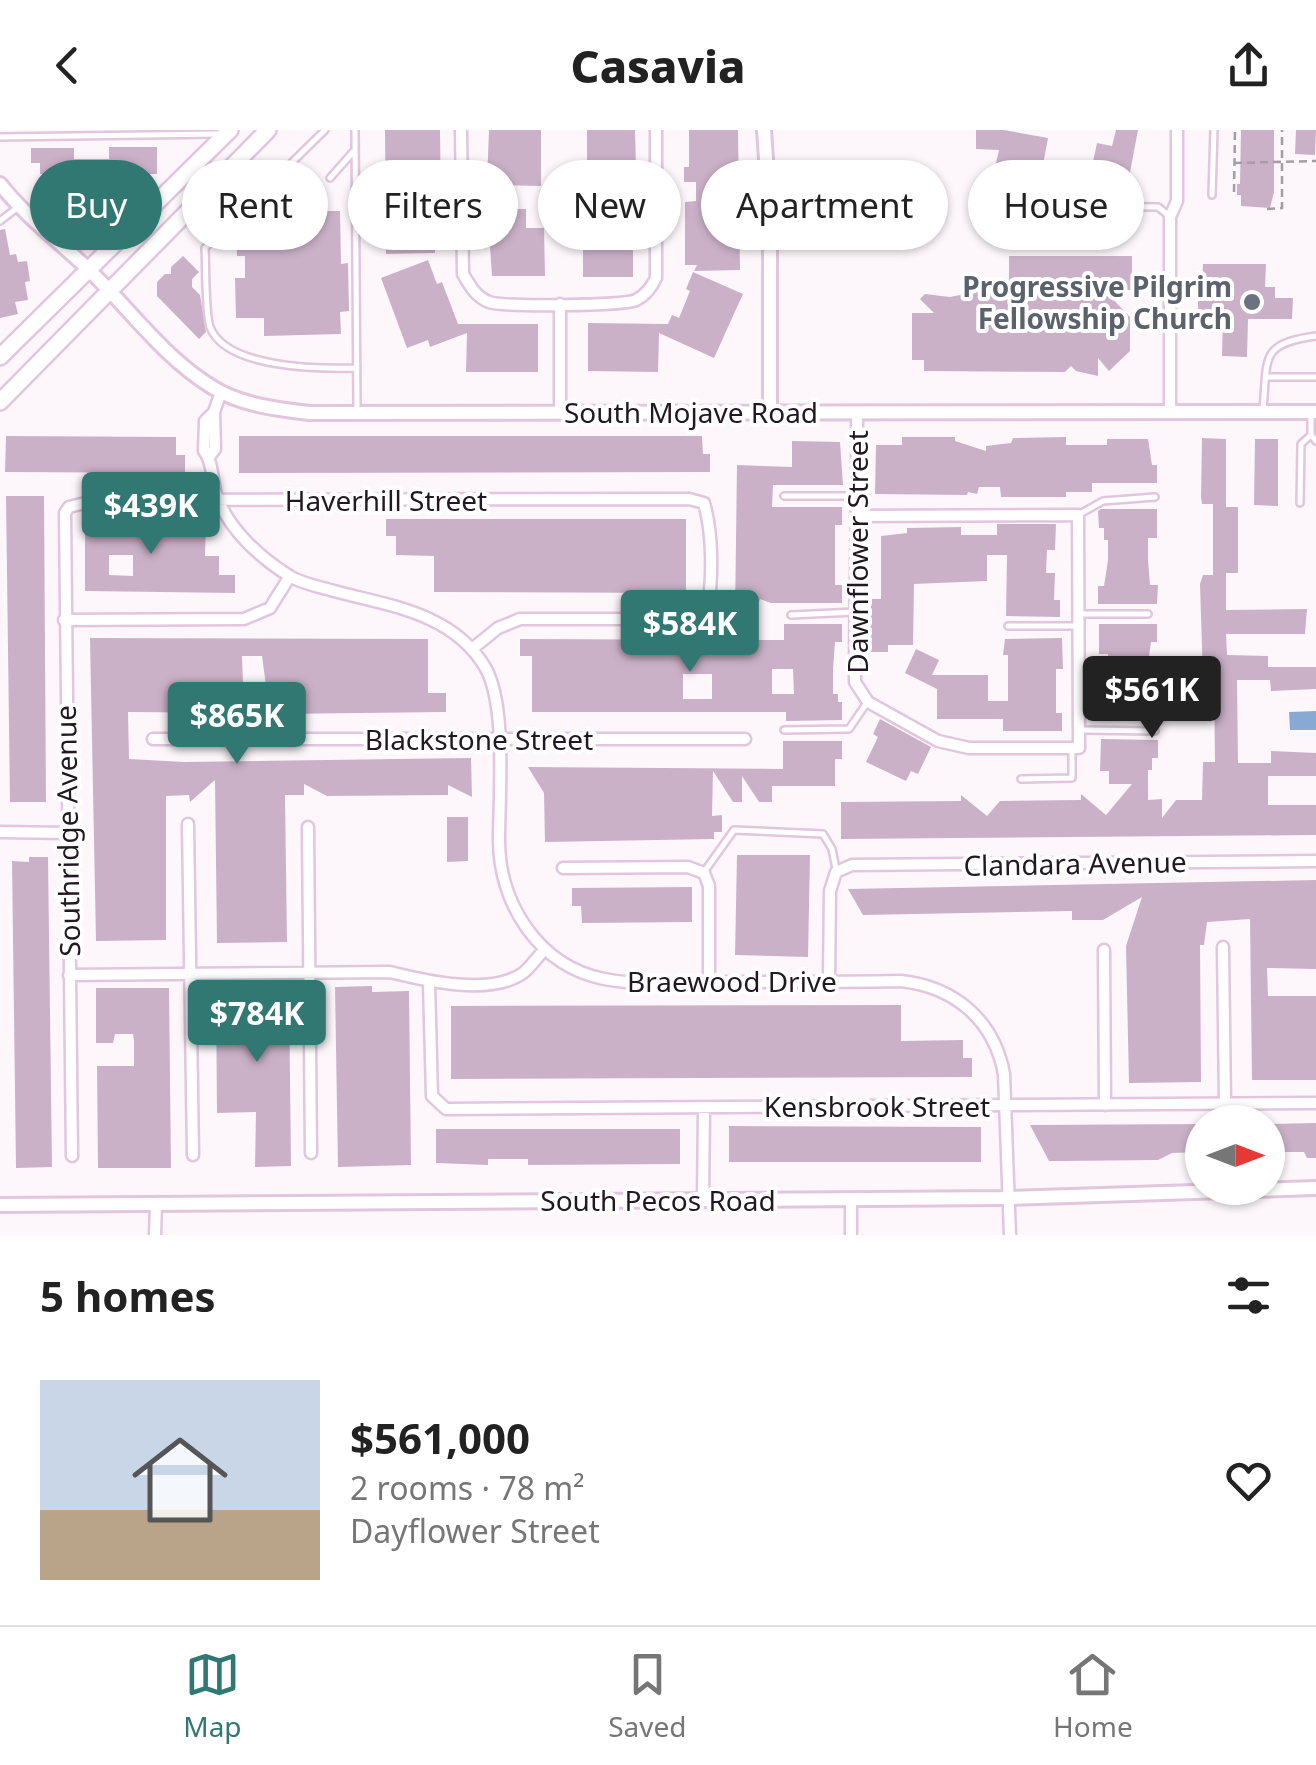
<!DOCTYPE html>
<meta charset="utf-8">
<style>
:root{--surface:#fff;--page:#f2f2f2;--text:#222;--muted:#767676;--line:#e0e0e0;--accent:#307871}
body{margin:0;font-family:"Noto Sans",sans-serif;background:var(--page);color:var(--text);height:100vh;display:flex;flex-direction:column;font-size:38px;white-space:nowrap}
*{box-sizing:border-box;margin:0}
p{font-size:32px;color:var(--muted)}
.icon{flex:none;width:55px;height:55px;fill:none;stroke:currentColor;stroke-width:2;stroke-linecap:round;stroke-linejoin:round}
.map{position:relative;height:1105px;overflow:hidden}
.side{display:flex;flex-direction:column;background:var(--surface);flex:1}
.side>*{flex:none}
.banner{position:absolute;left:30px;top:30px;width:1258px;height:90px;display:flex;gap:20px}
.needle{width:65px;rotate:90deg}
.fabs{position:absolute;left:1185px;top:975px;display:grid;gap:20px}
.fabs a{display:grid;place-items:center;width:100px;height:100px;border-radius:50%;background:var(--surface);box-shadow:0 2px 8px #0004;font-size:50px}
.price{position:absolute;translate:-50% -85px;padding:0 22px;border-radius:10px;background:var(--accent);color:#fff;font-size:32px;line-height:65px;filter:drop-shadow(0 2px 5px #0008)}
.price::after{content:'';position:absolute;left:50%;top:60px;width:30px;height:22px;margin-left:-15px;background:inherit;clip-path:polygon(0 0,100% 0,50% 100%)}
.price.current{background:#222;color:#fff}
ul{padding:0;list-style:none}
li{display:flex;align-items:center;gap:30px;height:250px;padding:0 40px}
li+li{border-top:2px solid var(--line)}
li span{display:grid;place-items:center;flex:none;width:280px;height:200px;border-radius:0px;color:#555}
li>.icon{margin-inline-start:auto}
span .icon{width:120px;height:120px;fill:#fffc;stroke-width:1}
li b{font-size:42px}
h2{display:flex;justify-content:space-between;align-items:center;height:120px;padding:0 40px;font-size:42px}
.chip{padding:0 35px;border-radius:45px;background:var(--surface);box-shadow:0 2px 8px #0004;font-size:35px;line-height:90px}
.chip.current{background:var(--accent);color:#fff}
header{display:flex;justify-content:space-between;align-items:center;height:130px;padding:0 40px;background:var(--surface);font-size:45px;font-weight:800}
.dock{display:flex;justify-content:space-around;align-items:center;height:140px;border-top:2px solid var(--line);background:var(--surface);font-size:28px;color:var(--muted)}
.dock a{display:grid;justify-items:center;gap:5px}
.dock .current{color:var(--accent)}
.map>svg:first-child{display:block}
</style>
<header><svg class="icon" aria-label="back" viewBox="0 0 24 24"><path d="M15 5l-7 7 7 7"/></svg>Casavia<svg class="icon" aria-label="share" viewBox="0 0 24 24"><path d="M12 15V3M7 8l5-5 5 5M5 13v7h14v-7"/></svg></header>
<div class="map">
<svg width="1316" height="1105" viewBox="0 0 1316 1105">
<rect width="100%" height="100%" fill="#fdf7fc"/>
<path fill="#88a9d4" d="M1316,581V600H1290L1289,582Z"/>
<path fill="#cbb1c8" fill-rule="evenodd" d="M385,0H440L441,80H435V123L386,124Z
M489,0H541V56L499,55V52H487Z
M587,0H635L637,75H633V147H583V64H587Z
M689,0H738L740,140L694,141L697,135H685V72L696,71V52H684V37H689Z
M976,0H1004L1048,8L1040,51L994,42L999,20L976,19Z
M1116,0H1138L1128,53L1090,46L1097,13L1112,16Z
M1241,0H1274V62L1270,78L1241,76V65H1237V54H1240Z
M1296,0H1316L1315,25L1295,24Z
M109,17H157V44H142V56H130V68H119V80H106L105,92H73V68H56V44H40V33H31V18H74V29H109Z
M311,52V62H326L327,81H340L341,134L348,133L349,181L340,182L341,204L264,206V188H236L235,148H245V126H237L236,96L278,95V86H289L288,53Z
M510,79H526V98H544L545,146H492L488,87L510,88Z
M5,99L10,125L16,124L18,132L27,131L30,151L25,152L28,170L15,172L18,184L0,188V100Z
M183,126L199,142L192,149V157L200,165L206,202L199,209L157,166V152L165,144H171V137Z
M1009,126H1132V160H1104L1130,187V221L1109,241L1098,228V246L1076,241L1071,236L1065,242L924,241V230H912V183H934L920,169L925,164L950,167L965,164L970,159H1009Z
M428,130L437,154L442,152L458,194H538V242H466L467,203L430,217L428,210L407,218L381,148Z
M1203,134H1266L1265,157H1275V168H1293L1292,189H1248L1247,227L1222,226L1223,189H1198V166H1202Z
M693,142L743,164L714,228L659,203L658,242L588,241V193L668,194L672,185L679,188L690,161L686,159Z
M6,306L176,307V325H185V343L5,342Z
M239,306H702L703,324H710V342L239,343Z
M902,307H955V311L986,321V316L1011,313L1013,308L1066,307V315H1107V309H1148L1152,335H1157V353H1092V362H1066V367H1001L1000,357H979L977,364L968,362L967,365L875,364L876,315H902Z
M1202,308L1226,309V377H1238V443H1226V480L1307,479L1305,504H1226L1227,525L1268,526V537H1316V559L1271,561L1270,550H1237L1238,633H1271V621L1316,623V646H1268V675H1316V705L841,709V672L961,671V665L987,686L1000,671L1081,670V664L1106,685L1132,654H1109V641H1100L1101,609L1158,610V628H1152V640H1148V670L1162,669V688L1176,670H1202L1203,632H1215L1214,549H1203L1200,454L1203,445H1213V374H1202L1201,367Z
M1255,309H1278V376L1254,375Z
M792,311L840,312L843,355H773L772,377H842V395H835V455H842V473H771L760,469L754,485H735L737,335L792,337Z
M6,366H44L46,672H10Z
M1101,379H1157V408H1148V430L1150,455H1158L1157,474H1098V456H1104L1108,430V410H1104V398H1099L1098,381Z
M85,389L206,390L205,426H219V445H235V463L85,461ZM109,425H133V446L109,445Z
M386,389H686V463L434,462V426L396,425V406H386Z
M997,394H1056L1055,420H1047L1046,443H1055L1054,470H1060V487L1006,486L1007,425H987V451L914,454L913,515H888V522H870L871,469H881V406L907,403V398L961,397V405H997Z
M784,494H842V512H835L833,539V564H838V572H842V590L786,591V582H532V526H520V509L784,510ZM772,539H793L794,564H772ZM683,544H712V569H683Z
M1099,494H1157V512H1151L1149,526L1150,571H1157L1158,589H1099L1098,571H1106V546H1108V524H1099Z
M90,508L428,509V563H446V582L275,584V563H267L262,526H242L244,583L128,582L129,629L184,632L471,628L472,667L448,655V665L327,666L304,654V665H285L287,812L217,813L215,650L190,672L189,665L166,666V810L96,811Z
M1062,508L1063,539H1056V583H1062V601H1003V589H937V559L905,543L916,519L939,530L932,545H988V571H1008V525H1003L1005,509Z
M880,589L931,617L918,644L911,641L906,651L866,632L878,607L873,604Z
M783,611H842V629H835V656H772V672H759L742,646V672H733L713,641L712,686L722,685V702H714V709L545,712L544,663L528,637L783,639Z
M447,687H468V731L447,732Z
M737,725H810L808,827L735,825Z
M29,727H48L52,1037L16,1038L12,731L29,732Z
M1316,750V839L1267,838L1268,866H1316V950H1252L1250,789L1207,792L1204,815H1200L1201,952L1129,953L1126,816L1142,767L1103,790H1072V781L863,785L848,759Z
M692,757V792L582,793L581,776H572V758Z
M372,856V862L409,861L411,1035L338,1037L335,857Z
M289,857L291,1036L255,1037L256,982L217,983L216,858Z
M96,858H169L171,1038H98L97,936H134V911L133,904H115L113,913H96Z
M901,875V911L963,910V928H972V947L451,949V876Z
M1316,993V1028H1307L1304,1022H1268V994Z
M1202,994V1022L1172,1023L1158,1030L1060,1031H1049L1030,995Z
M729,996L981,997V1032H729Z
M436,999H680V1034L528,1035V1029H488V1035L436,1033Z"/>
<g fill="none" stroke-linecap="round" stroke-linejoin="round">
<defs>
<path id="service" d="M325,0L205,118C206,137 205,182 210,197C226,239 321,239 357,238
M355,0L357,280
M0,7L218,4
M330,48L353,22
M213,59L239,85
M1212,65L1214,0
M1003,75L1158,77L1168,85
M0,91L18,77
M1266,247H1316
M1263,279C1268,227 1259,214 1316,206
M1311,285V305L1316,311
M784,366H856
M1300,373L1301,314L1311,305
M1078,385L1103,371L1155,367
M1081,484H1148
M791,485L855,482
M1008,496H1078
M784,600L849,599L866,574
M1082,600L1155,601
M1021,649L1072,648V621
M704,742L734,700L823,704L832,719L836,739"/>
<path id="minor" d="M461,0L463,144C470,156 476,167 489,172C503,177 622,176 636,170C646,165 651,158 656,148V0
M560,174V283
M221,262L214,282L205,291L204,321C213,331 212,351 216,364C228,399 260,428 291,447C304,454 320,457 334,461C390,476 453,483 485,537C507,574 499,665 499,710C499,774 539,836 604,849C646,857 692,852 733,852C789,852 845,852 901,851C955,857 994,890 1004,944L1010,1105
M1170,282V87L1177,71V0
M209,327L215,319L214,282
M856,386L1078,385L1079,618H969L938,611L868,572L855,552C855,462 858,372 857,282
M64,490L244,489L270,478L290,446
M153,609H745
M188,694L193,1025
M308,697L311,1023
M0,702L68,703
M563,738L688,737L704,743L709,756V852
M1223,817L1225,974
M1104,820L1105,975
M69,845L390,842C426,851 491,866 523,843C531,837 538,826 545,819
M429,852L432,966L446,979L1316,973
M829,852L830,761L836,742L852,735L1316,731
M72,1026L65,383L69,377L97,370L689,369L704,373C713,404 713,450 707,482L695,489H520L498,498L472,519
M703,1070L704,978
M155,1105L156,1074
M851,1105V1069"/>
<path id="tertiary" d="M764,0L770,87V282
M0,54C26,87 59,111 89,140C130,179 163,227 212,257C240,275 277,279 309,283L1316,282
M0,1075L1007,1068L1316,1058"/>
<path id="primary" d="M0,227L230,0
M0,272L268,0"/>
</defs>
<use href="#service" stroke="#e1c6de" stroke-width="10"/>
<use href="#minor" stroke="#e1c6de" stroke-width="15"/>
<use href="#tertiary" stroke="#e1c6de" stroke-width="18"/>
<use href="#primary" stroke="#e1c6de" stroke-width="20"/>
<path stroke="#a59da4" stroke-width="2.5" stroke-dasharray="8 5" stroke-linecap="butt" d="M1234,33L1316,31
M1234,62L1235,0
M1267,79L1282,78V0"/>
<use href="#service" stroke="#fff" stroke-width="5"/>
<use href="#minor" stroke="#fff" stroke-width="10"/>
<use href="#tertiary" stroke="#fff" stroke-width="12"/>
<use href="#primary" stroke="#fff" stroke-width="15"/>
</g>
<circle fill="#6b7280" stroke="#fff" stroke-width="4" cx="1252" cy="172" r="10"/>
<g text-anchor="middle" dominant-baseline="central" stroke-width="8" stroke-linejoin="round" paint-order="stroke">
<g font-size="28" font-weight="bold" fill="#5b616d" stroke="#fff" text-anchor="end">
<text x="1232" y="156">Progressive Pilgrim<tspan x="1232" dy="32">Fellowship Church</tspan></text>
</g>
<g font-size="28" fill="#221821" stroke="#fff">
<text x="691" y="282">South Mojave Road</text>
<text x="386" y="370">Haverhill Street</text>
<text transform="translate(857 422) rotate(-90)">Dawnflower Street</text>
<text x="479" y="609">Blackstone Street</text>
<text transform="translate(67 701) rotate(-91)">Southridge Avenue</text>
<text transform="translate(1075 733) rotate(-1)">Clandara Avenue</text>
<text x="732" y="851">Braewood Drive</text>
<text x="877" y="976">Kensbrook Street</text>
<text x="658" y="1070">South Pecos Road</text>
</g>
</g>
</svg>
<div class="fabs">
<a><svg class="needle" viewBox="-14 -14 28 28"><path d="M0-13l5 13h-10z" fill="#e53935"/><path d="M0 13l5-13h-10z" fill="#767676"/></svg></a>
</div>
<b class="price" style="left:151px;top:427px">$439K</b>
<b class="price" style="left:690px;top:545px">$584K</b>
<b class="price current" style="left:1152px;top:611px">$561K</b>
<b class="price" style="left:237px;top:637px">$865K</b>
<b class="price" style="left:257px;top:935px">$784K</b>
<div class="banner">
<a class="chip current">Buy</a>
<a class="chip">Rent</a>
<a class="chip">Filters</a>
<a class="chip">New</a>
<a class="chip">Apartment</a>
<a class="chip">House</a>
</div>
</div>
<section class="side">
<h2>5 homes<svg class="icon" aria-label="filters" viewBox="0 0 24 24"><path d="M4 7h16M4 17h16"/><circle cx="9" cy="7" r="2"/><circle cx="15" cy="17" r="2"/></svg></h2>
<ul>
<li><span style="background:linear-gradient(#c9d6e8 65%,#b9a48a 0)"><svg class="icon" aria-label="home" viewBox="0 0 24 24"><path d="M3 11l9-7 9 7M6 9v11h12V9"/></svg></span><div><b>$561,000</b><p>2 rooms · 78 m²</p><p>Dayflower Street</p></div><svg class="icon" aria-label="heart" viewBox="0 0 24 24"><path d="M12 20l-8-8c-3-5 5-10 8-4 3-6 11-1 8 4z"/></svg></li>
</ul>
</section>
<nav class="dock">
<a class="current"><svg class="icon" aria-label="map" viewBox="0 0 24 24"><path d="M3 6l6-2 6 2 6-2v14l-6 2-6-2-6 2zM9 4v14M15 6v14"/></svg>Map</a>
<a><svg class="icon" aria-label="saved" viewBox="0 0 24 24"><path d="M7 4h10v16l-5-4-5 4z"/></svg>Saved</a>
<a><svg class="icon" aria-label="home" viewBox="0 0 24 24"><path d="M3 11l9-7 9 7M6 9v11h12V9"/></svg>Home</a>
</nav>
